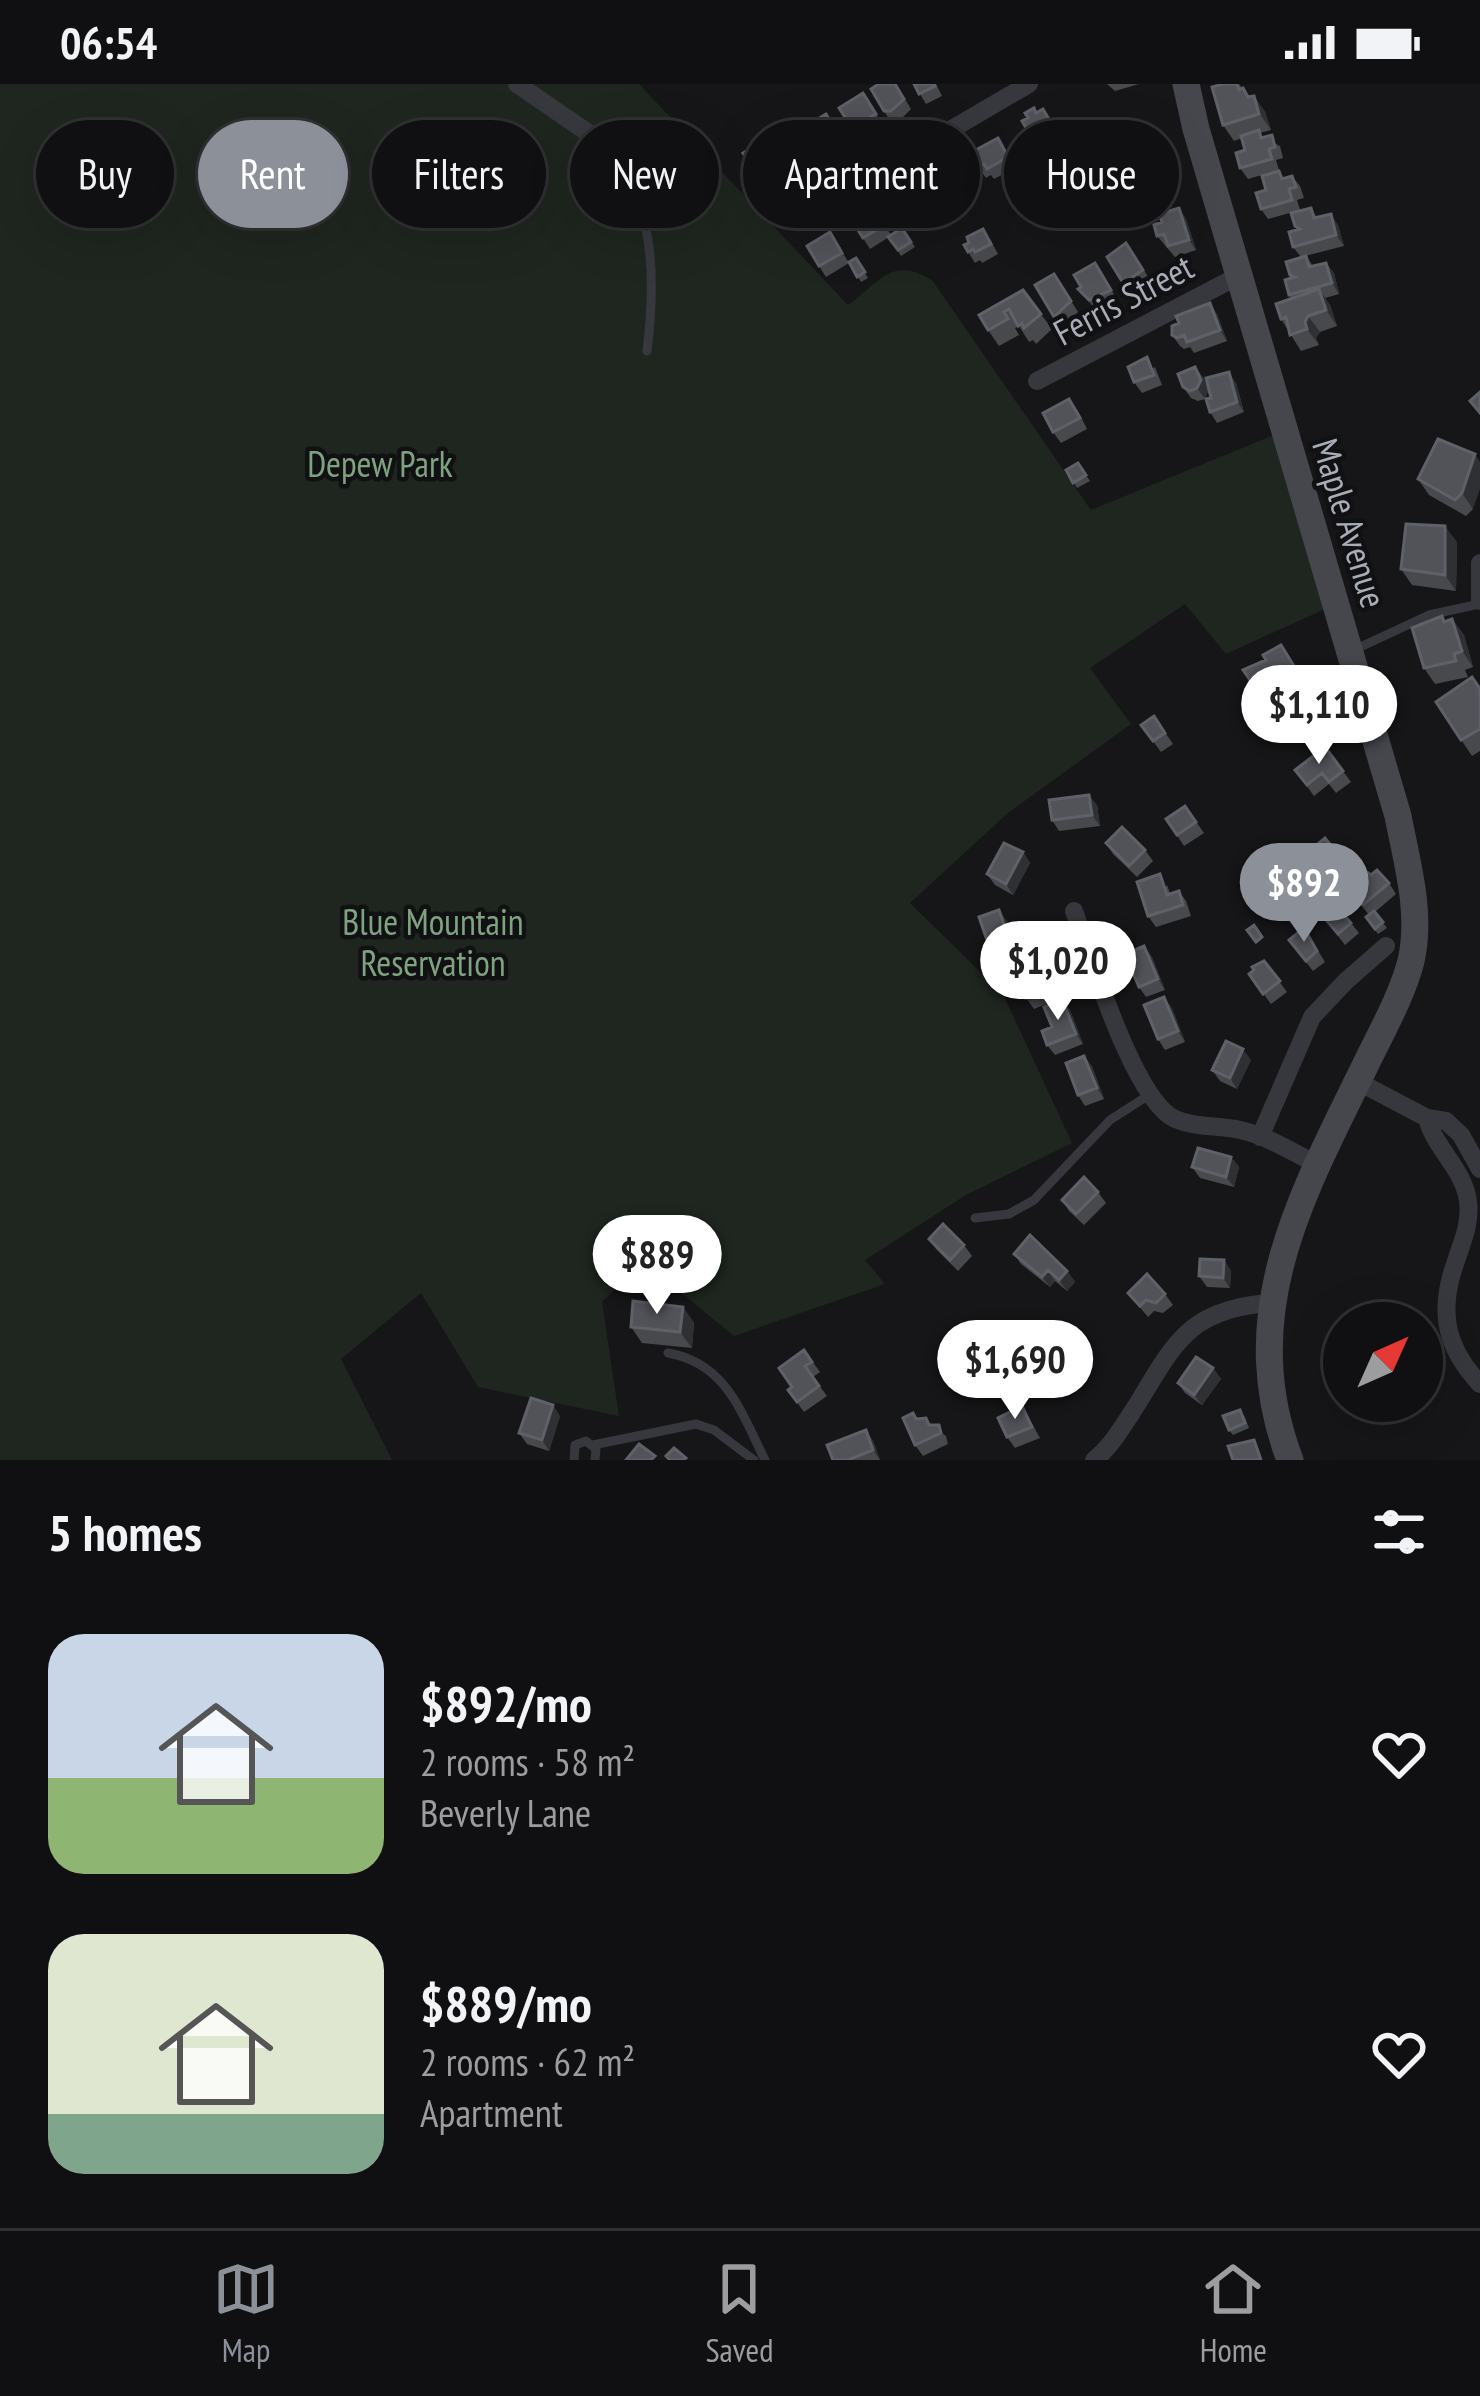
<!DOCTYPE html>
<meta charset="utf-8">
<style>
:root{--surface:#101012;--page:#1e1e20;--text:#f1f3f6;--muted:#9c9d9f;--line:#303032;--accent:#8c9099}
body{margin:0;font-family:"PT Sans Narrow",sans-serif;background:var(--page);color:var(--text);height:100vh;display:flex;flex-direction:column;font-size:45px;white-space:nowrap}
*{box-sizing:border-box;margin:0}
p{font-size:39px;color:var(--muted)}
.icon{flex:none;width:66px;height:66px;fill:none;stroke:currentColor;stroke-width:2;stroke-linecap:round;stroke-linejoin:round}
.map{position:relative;height:1376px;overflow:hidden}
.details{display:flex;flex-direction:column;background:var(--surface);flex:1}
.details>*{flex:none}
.top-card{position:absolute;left:36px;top:36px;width:1410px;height:108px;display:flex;gap:24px}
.needle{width:78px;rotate:45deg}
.fabs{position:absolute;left:1323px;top:1218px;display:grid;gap:24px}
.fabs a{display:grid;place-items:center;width:120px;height:120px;border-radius:50%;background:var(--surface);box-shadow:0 12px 48px #0002,0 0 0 3px var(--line);font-size:60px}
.price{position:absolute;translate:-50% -102px;padding:0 27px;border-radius:42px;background:#fff;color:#222;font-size:39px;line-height:78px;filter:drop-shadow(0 3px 6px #0008)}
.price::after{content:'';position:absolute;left:50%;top:72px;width:36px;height:27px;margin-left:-18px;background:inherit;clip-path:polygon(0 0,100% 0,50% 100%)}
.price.active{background:var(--accent);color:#fff}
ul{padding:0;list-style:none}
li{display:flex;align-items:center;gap:36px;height:300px;padding:0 48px}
li span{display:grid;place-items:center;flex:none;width:336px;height:240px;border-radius:36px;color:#555}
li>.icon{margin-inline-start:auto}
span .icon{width:144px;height:144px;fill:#fffc;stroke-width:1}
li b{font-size:51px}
h2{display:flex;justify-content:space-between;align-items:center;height:144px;padding:0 48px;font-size:51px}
.chip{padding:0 42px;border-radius:54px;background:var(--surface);box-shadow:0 12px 48px #0002,0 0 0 3px var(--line);font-size:42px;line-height:108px}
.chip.active{background:var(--accent);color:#fff}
.status{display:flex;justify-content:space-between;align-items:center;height:84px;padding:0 60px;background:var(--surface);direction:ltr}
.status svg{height:33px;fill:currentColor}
.tab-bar{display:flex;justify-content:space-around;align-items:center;height:168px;border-top:3px solid var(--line);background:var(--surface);font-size:33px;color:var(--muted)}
.tab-bar a{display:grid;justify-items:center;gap:6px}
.tab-bar .active{color:var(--accent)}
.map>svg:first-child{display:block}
</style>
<div class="status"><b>06:54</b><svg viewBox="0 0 49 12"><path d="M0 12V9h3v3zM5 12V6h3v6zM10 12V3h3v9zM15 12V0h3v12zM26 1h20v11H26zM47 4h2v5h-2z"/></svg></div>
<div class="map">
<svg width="1480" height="1376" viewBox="0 0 1480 1376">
<rect width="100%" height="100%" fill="#161618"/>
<path fill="#1e261f" d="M0,0H639L848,221C879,199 891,171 932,196L1091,426L1274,351L1325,525L1226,570L1185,520L1090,584L1131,640L1008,729L910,819L1003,910L1072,1059L966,1111L865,1176L885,1200L734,1252L643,1178L602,1218L619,1332L478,1303L421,1209L341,1275L392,1376H0Z"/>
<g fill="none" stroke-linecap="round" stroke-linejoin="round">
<path stroke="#37383d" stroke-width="9" d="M600,57C656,112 656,194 647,267
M1356,565L1429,531L1480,520
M975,1134L1009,1130L1034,1116L1110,1036L1149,1011
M668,1269C726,1279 741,1328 765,1376
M593,1361L696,1340L714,1346L754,1376
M574,1376L575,1361L586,1357L596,1365L595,1376"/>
<path stroke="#37383d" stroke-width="18" d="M517,0L600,57
M803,132L1029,0
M1037,297L1240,191
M1480,479V517
M1074,827C1091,873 1134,1016 1175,1035C1196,1044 1218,1041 1240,1046C1267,1052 1291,1067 1316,1080
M1357,997L1427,1034L1446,1037L1461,1051L1480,1085
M1427,1034C1434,1064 1464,1085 1468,1117C1471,1140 1462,1158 1455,1180C1438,1228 1446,1264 1480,1300
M1260,1053L1312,933L1346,897L1386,862
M1094,1376C1109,1365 1118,1349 1129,1333C1172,1267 1182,1224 1272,1219"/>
<path stroke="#45474d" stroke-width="27" d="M1186,0L1196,45L1398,732C1407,779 1422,829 1411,877C1401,915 1380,950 1363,986C1300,1114 1235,1231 1290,1376"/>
</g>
<path fill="#47494d" d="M896,0L911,25L899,37L891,38L884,27Z
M914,0H936L942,12L926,20Z
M1107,0H1139L1115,7Z
M1223,0H1239L1249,13L1254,12L1265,28L1271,46L1260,49L1264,54L1280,62L1283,74L1276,76L1279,86L1248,95L1240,84L1245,66L1242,54L1234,57L1223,41Z
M863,9L883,41L878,44L880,49L862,60L855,49Z
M1036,29L1050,35L1069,67L1048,79L1040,69Z
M826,30L847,63L827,75L806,42Z
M1098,50L1127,95L1113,105L1082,60Z
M773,52L797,92L781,102L774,92L762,99L755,89Z
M1005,65L1015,84L994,95L991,91L986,94L978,83Z
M1047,79L1063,103L1043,119L1025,91Z
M1094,90L1107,111L1099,116L1086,95Z
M946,92L961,118L945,126L950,134L941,139L933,128Z
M1292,92L1300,102L1304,114L1297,116L1300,126L1268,135L1261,125L1266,106L1284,94Z
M873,123L891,151L902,144L915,163L901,172L889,153L870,165L849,132Z
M1179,124L1186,135L1196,166L1175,173L1157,152L1162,138Z
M1311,124L1317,134L1338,141L1344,162L1301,173L1293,163L1297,146L1295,142Z
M990,155L998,170L982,179L980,176L975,179L964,161Z
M837,159L849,179L826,193L819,182Z
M1126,159L1151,197L1131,209L1107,173Z
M1306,172L1313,182L1326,179L1334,189L1339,210L1325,214L1330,221L1337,242L1320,248L1316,254L1319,261L1301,267L1281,235L1291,215L1289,211L1292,194L1290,191Z
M856,174L868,194L861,198L849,178Z
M1095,179L1118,217L1097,227L1078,205L1081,203Z
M1054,190L1078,228L1062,243L1054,233Z
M1023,206L1052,245L1036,260L1033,256L1029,258L1019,242L1015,244L1019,251L999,262L988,246Z
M1217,230L1227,257L1194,269L1190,263L1184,265L1180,262L1172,251Z
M1155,283L1162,301L1142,309L1134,298Z
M1203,293L1208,307L1205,315L1198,317L1191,314L1183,303Z
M1236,299L1244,328L1217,339L1210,328L1211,314Z
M1077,325L1087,345L1061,359L1053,348Z
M1438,355L1473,425L1466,432L1429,411L1418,395Z
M1078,379L1090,397L1077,404L1066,386Z
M1457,458L1456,507L1412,501L1401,485Z
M1442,532L1446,538L1452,535L1464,551L1473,583L1465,586L1468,593L1435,600L1424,584Z
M1281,561L1301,593L1277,610L1272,602L1259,610L1243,586L1266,576Z
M1480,605V667L1472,672L1436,618Z
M1154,632L1173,660L1161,668L1141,641Z
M1325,663L1351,698L1336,709L1329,700L1314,712L1295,686Z
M1097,721L1100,742L1059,747L1052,736Z
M1185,722L1204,749L1184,762L1166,735Z
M1325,754L1344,779L1317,799L1304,781L1311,776Z
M1106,759L1145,766L1153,777L1137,793L1113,770Z
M1023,768L1030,779L1013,811L995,801L987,790Z
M1371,791L1389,799L1396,810L1375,828L1387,844L1378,850L1366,833L1369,831L1343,798Z
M1167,801L1170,809L1179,807L1186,817L1191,832L1156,843L1148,832Z
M1296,822L1309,839L1298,848L1285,830Z
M1321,830L1351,839L1359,849L1345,861Z
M1007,837L1018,869L998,876L990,865Z
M1304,844L1325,878L1313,887L1289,856Z
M1144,862L1152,873L1165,906L1146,913L1139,903Z
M1047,871L1059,900L1046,906L1051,918L1034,925L1026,914L1032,896L1020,875Z
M1264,877L1287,908L1271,920L1249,890Z
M1062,915L1070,926L1083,960L1055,971L1047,961Z
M1172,924L1185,958L1165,966L1158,955Z
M1251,976L1237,1005L1220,997L1212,986Z
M1092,982L1104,1015L1085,1022L1078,1011Z
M1231,1073L1239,1083L1234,1103L1200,1094L1192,1083Z
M1098,1108L1106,1119L1084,1141L1069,1127L1062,1116Z
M929,1155L964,1161L972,1172L958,1187L936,1165Z
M1014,1170L1067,1187L1075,1198L1067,1207L1055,1197L1050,1203L1021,1180Z
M1224,1176L1231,1187L1230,1204L1207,1203L1199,1192Z
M1128,1209L1165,1210L1173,1221L1163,1229L1154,1227L1148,1233Z
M683,1223L694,1239L692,1264L642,1259L631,1243Z
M804,1266L820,1288L813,1293L827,1312L804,1328L788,1306L792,1303Z
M1213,1284L1221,1295L1202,1321L1185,1309L1178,1299Z
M1022,1322L1040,1354L1015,1364L1007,1353Z
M1244,1331L1249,1344L1233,1351L1229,1346Z
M560,1332L549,1367L527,1360L519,1349Z
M926,1334L931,1341L946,1352L948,1360L923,1372L915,1361L917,1335Z
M866,1346L873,1357L880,1376H833Z"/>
<path fill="#2f3033" d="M1254,12L1265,28L1271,46L1248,13L1259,28Z
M1179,124L1186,135L1196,166L1189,156Z
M1331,130L1338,141L1344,162L1336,151Z
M1326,179L1334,189L1339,210L1332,199Z
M1319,205L1330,221L1337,242L1326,226Z
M1210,219L1217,230L1227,257L1220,246Z
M1308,232L1320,248L1316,254L1319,261L1307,245L1305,238Z
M1195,283L1203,293L1208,307L1205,315L1197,304Z
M1229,288L1236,299L1244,328L1237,318Z
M1475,370L1480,378V405L1473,425L1462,409Z
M1445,442L1457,458L1456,507L1445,491Z
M1452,535L1464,551L1473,583L1462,567Z
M1089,711L1097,721L1100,742L1092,731Z
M1023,768L1030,779L1013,811L1006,800Z
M999,826L1007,837L1018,869L1010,858Z
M1039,860L1047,871L1059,900L1051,890Z
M1144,862L1152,873L1165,906L1158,895Z
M1164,913L1172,924L1185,958L1178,947Z
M1062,915L1070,926L1083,960L1076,950Z
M1243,965L1251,976L1237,1005L1230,994Z
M1084,972L1092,982L1104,1015L1097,1004Z
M1231,1073L1239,1083L1234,1103L1226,1093Z
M1224,1176L1231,1187L1230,1204L1223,1194Z
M1048,1186L1055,1197L1050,1203L1042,1193Z
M1067,1187L1075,1198L1067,1207L1059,1196Z
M683,1223L694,1239L692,1264L680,1248Z
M1213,1284L1221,1295L1202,1321L1194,1311Z
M553,1321L560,1332L549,1367L542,1356Z
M866,1346L873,1357L880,1376L873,1366Z"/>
<path fill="#525359" stroke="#5f6168" stroke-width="3" d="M879,0H895L904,15L891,27H884L871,5Z
M914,0H934L935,2L919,10Z
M1223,0H1237L1239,6L1243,4L1248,13L1254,12L1259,30L1223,41L1212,3Z
M863,9L876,30L870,33L873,38L855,49L839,24Z
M1034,24L1036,29L1043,25L1061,56L1040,69L1022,37L1028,34L1025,29Z
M826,30L839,52L820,64L806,42Z
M1259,46L1261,54L1272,51L1275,63L1269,65L1272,75L1240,84L1236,69L1245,66L1241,52Z
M1098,50L1120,84L1105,94L1082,60Z
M773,52L790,82L773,91L767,81L755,89L743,69Z
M998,54L1008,73L987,85L984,80L978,83L970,69Z
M1047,79L1056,92L1036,108L1025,91Z
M939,82L953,107L938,116L942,123L933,128L916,97Z
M1279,87L1282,95L1292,92L1296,103L1289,105L1292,116L1261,125L1256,109L1266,106L1262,92Z
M1094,90L1104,106L1095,111L1086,95Z
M873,123L884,141L863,154L849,132Z
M1179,124L1189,156L1168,162L1164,150L1157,152L1154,141L1162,138L1159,130Z
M1311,124L1314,134L1331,130L1336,151L1293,163L1289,148L1300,145L1295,142L1291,129Z
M902,144L911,158L898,166L888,153Z
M983,145L991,160L975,168L973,165L968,168L964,161L969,159L967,153Z
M830,148L842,169L819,182L807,162Z
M1126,159L1143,186L1123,199L1107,173Z
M1306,172L1309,183L1326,179L1332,199L1289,211L1285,196L1295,193L1290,191L1286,178Z
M856,174L865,188L857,193L849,178Z
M1095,179L1111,206L1089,216L1078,205L1081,203L1074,191Z
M1054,190L1071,217L1054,233L1035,201Z
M1319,205L1326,226L1308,232L1305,238L1307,245L1290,251L1286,233L1281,235L1276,220Z
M1023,206L1041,230L1024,244L1022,239L1018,242L1009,225L1004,228L1008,235L988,246L979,231Z
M1210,219L1220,246L1187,258L1184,251L1177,254L1172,251V242L1179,239L1176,232Z
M1147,273L1154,291L1134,298L1128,283Z
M1195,283L1201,296L1197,304L1190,307L1183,303L1178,290Z
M1229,288L1237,318L1210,328L1206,315L1211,314L1206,294Z
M1480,308V329L1470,317Z
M1069,315L1080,334L1053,348L1043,329Z
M1438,355L1475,370L1462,409L1455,416L1418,395Z
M1078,379L1086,391L1073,399L1066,386Z
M1406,440L1445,442V491L1401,485Z
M1442,532L1444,538L1452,535L1462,567L1454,570L1456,577L1424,584L1412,544Z
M1281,561L1294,582L1270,599L1265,591L1252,599L1243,586L1266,576L1263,571Z
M1472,593L1480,605V645L1461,656L1436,618Z
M1154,632L1165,649L1153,657L1141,641Z
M1325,663L1343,687L1329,698L1322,689L1307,701L1295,686Z
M1089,711L1092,731L1052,736L1049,716Z
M1185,722L1196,738L1177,751L1166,735Z
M1122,743L1145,766L1129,782L1106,759Z
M1325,754L1337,769L1309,788L1304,781L1311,776L1305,770Z
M1004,759L1023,768L1006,800L987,790Z
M1360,783L1371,791L1377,786L1389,799L1363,821L1343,798Z
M1160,790L1167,811L1179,807L1183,821L1148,832L1137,798Z
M1334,819L1351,839L1338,850L1321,830Z
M1296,822L1305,834L1295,842L1285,830Z
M999,826L1010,858L990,865L979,833Z
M1374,827L1383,838L1375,845L1366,833Z
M1254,841L1262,853L1256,858L1247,846Z
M1304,844L1317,867L1306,877L1289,856Z
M1039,860L1051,890L1039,895L1044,907L1026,914L1021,900L1032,896L1023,874L1020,875L1018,869Z
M1144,862L1158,895L1139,903L1125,870Z
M1264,877L1280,897L1263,910L1249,890L1254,886L1252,883Z
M1164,913L1178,947L1158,955L1144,921Z
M1062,915L1076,950L1047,961L1042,947L1052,943L1044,923Z
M1226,957L1243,965L1230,994L1212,986Z
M1084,972L1097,1004L1078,1011L1066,979Z
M1198,1064L1231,1073L1226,1093L1192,1083Z
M1084,1093L1098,1108L1076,1130L1062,1116Z
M943,1140L964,1161L950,1176L929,1155Z
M1030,1151L1067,1187L1059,1196L1048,1186L1042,1193L1014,1170Z
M1200,1175L1224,1176L1223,1194L1199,1192Z
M1147,1190L1165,1210L1156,1219L1146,1216L1140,1222L1128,1209Z
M633,1217L683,1223L680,1248L631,1243Z
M804,1266L812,1278L805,1282L819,1302L797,1318L788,1306L792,1303L779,1284Z
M1196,1273L1213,1284L1194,1311L1178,1299Z
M531,1314L553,1321L542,1356L519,1349Z
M1022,1322L1032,1343L1007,1353L998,1334Z
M1240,1326L1245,1339L1229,1346L1223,1332Z
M913,1329L916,1335L926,1334L929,1341H939L941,1349L915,1361L903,1334Z
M866,1346L873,1366L848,1376H833L827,1361Z
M1254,1356L1261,1376H1233L1228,1362Z
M639,1360L655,1372L651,1376H626Z
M674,1364L686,1374L684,1376H670L666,1372Z"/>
<g text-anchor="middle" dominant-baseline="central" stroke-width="9" stroke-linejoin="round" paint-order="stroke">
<g font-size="36" fill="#a8adb8" stroke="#111113">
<text transform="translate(1123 215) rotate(-28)">Ferris Street</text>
<text transform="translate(1350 439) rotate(73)">Maple Avenue</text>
</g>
<g font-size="36" fill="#7fa381" stroke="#111113">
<text x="380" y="379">Depew Park</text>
<text x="433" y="837">Blue Mountain<tspan x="433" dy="41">Reservation</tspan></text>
</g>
</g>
</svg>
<div class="fabs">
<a><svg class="needle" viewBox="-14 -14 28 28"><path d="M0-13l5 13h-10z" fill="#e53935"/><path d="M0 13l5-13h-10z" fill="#9c9d9f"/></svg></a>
</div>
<b class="price" style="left:1319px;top:683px">$1,110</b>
<b class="price active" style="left:1304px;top:861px">$892</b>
<b class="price" style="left:1058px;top:939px">$1,020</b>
<b class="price" style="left:657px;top:1233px">$889</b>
<b class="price" style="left:1015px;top:1338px">$1,690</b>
<div class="top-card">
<a class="chip">Buy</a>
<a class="chip active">Rent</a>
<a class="chip">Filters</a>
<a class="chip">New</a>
<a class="chip">Apartment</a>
<a class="chip">House</a>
</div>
</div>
<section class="details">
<h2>5 homes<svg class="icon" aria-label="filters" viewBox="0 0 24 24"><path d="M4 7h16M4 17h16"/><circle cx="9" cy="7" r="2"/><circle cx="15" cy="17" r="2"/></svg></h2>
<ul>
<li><span style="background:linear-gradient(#c9d6e8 60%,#8fb573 0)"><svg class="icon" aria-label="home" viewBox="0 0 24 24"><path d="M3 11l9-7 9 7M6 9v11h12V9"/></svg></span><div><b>$892/mo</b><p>2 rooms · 58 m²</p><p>Beverly Lane</p></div><svg class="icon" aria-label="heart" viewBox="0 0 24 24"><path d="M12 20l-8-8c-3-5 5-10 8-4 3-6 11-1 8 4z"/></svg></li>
<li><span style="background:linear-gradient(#dfe7d0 75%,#7fa58c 0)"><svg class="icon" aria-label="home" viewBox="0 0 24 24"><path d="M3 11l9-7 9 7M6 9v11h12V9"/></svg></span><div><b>$889/mo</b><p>2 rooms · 62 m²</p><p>Apartment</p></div><svg class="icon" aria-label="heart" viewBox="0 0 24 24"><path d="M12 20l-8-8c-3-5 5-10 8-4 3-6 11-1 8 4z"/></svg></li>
</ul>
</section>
<nav class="tab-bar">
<a class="active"><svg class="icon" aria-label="map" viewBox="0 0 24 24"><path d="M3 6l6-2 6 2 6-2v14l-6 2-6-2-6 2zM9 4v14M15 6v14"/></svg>Map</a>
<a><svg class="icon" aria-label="saved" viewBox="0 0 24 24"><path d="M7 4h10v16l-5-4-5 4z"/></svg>Saved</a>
<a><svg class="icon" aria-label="home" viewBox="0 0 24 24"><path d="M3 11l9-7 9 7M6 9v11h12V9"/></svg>Home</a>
</nav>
